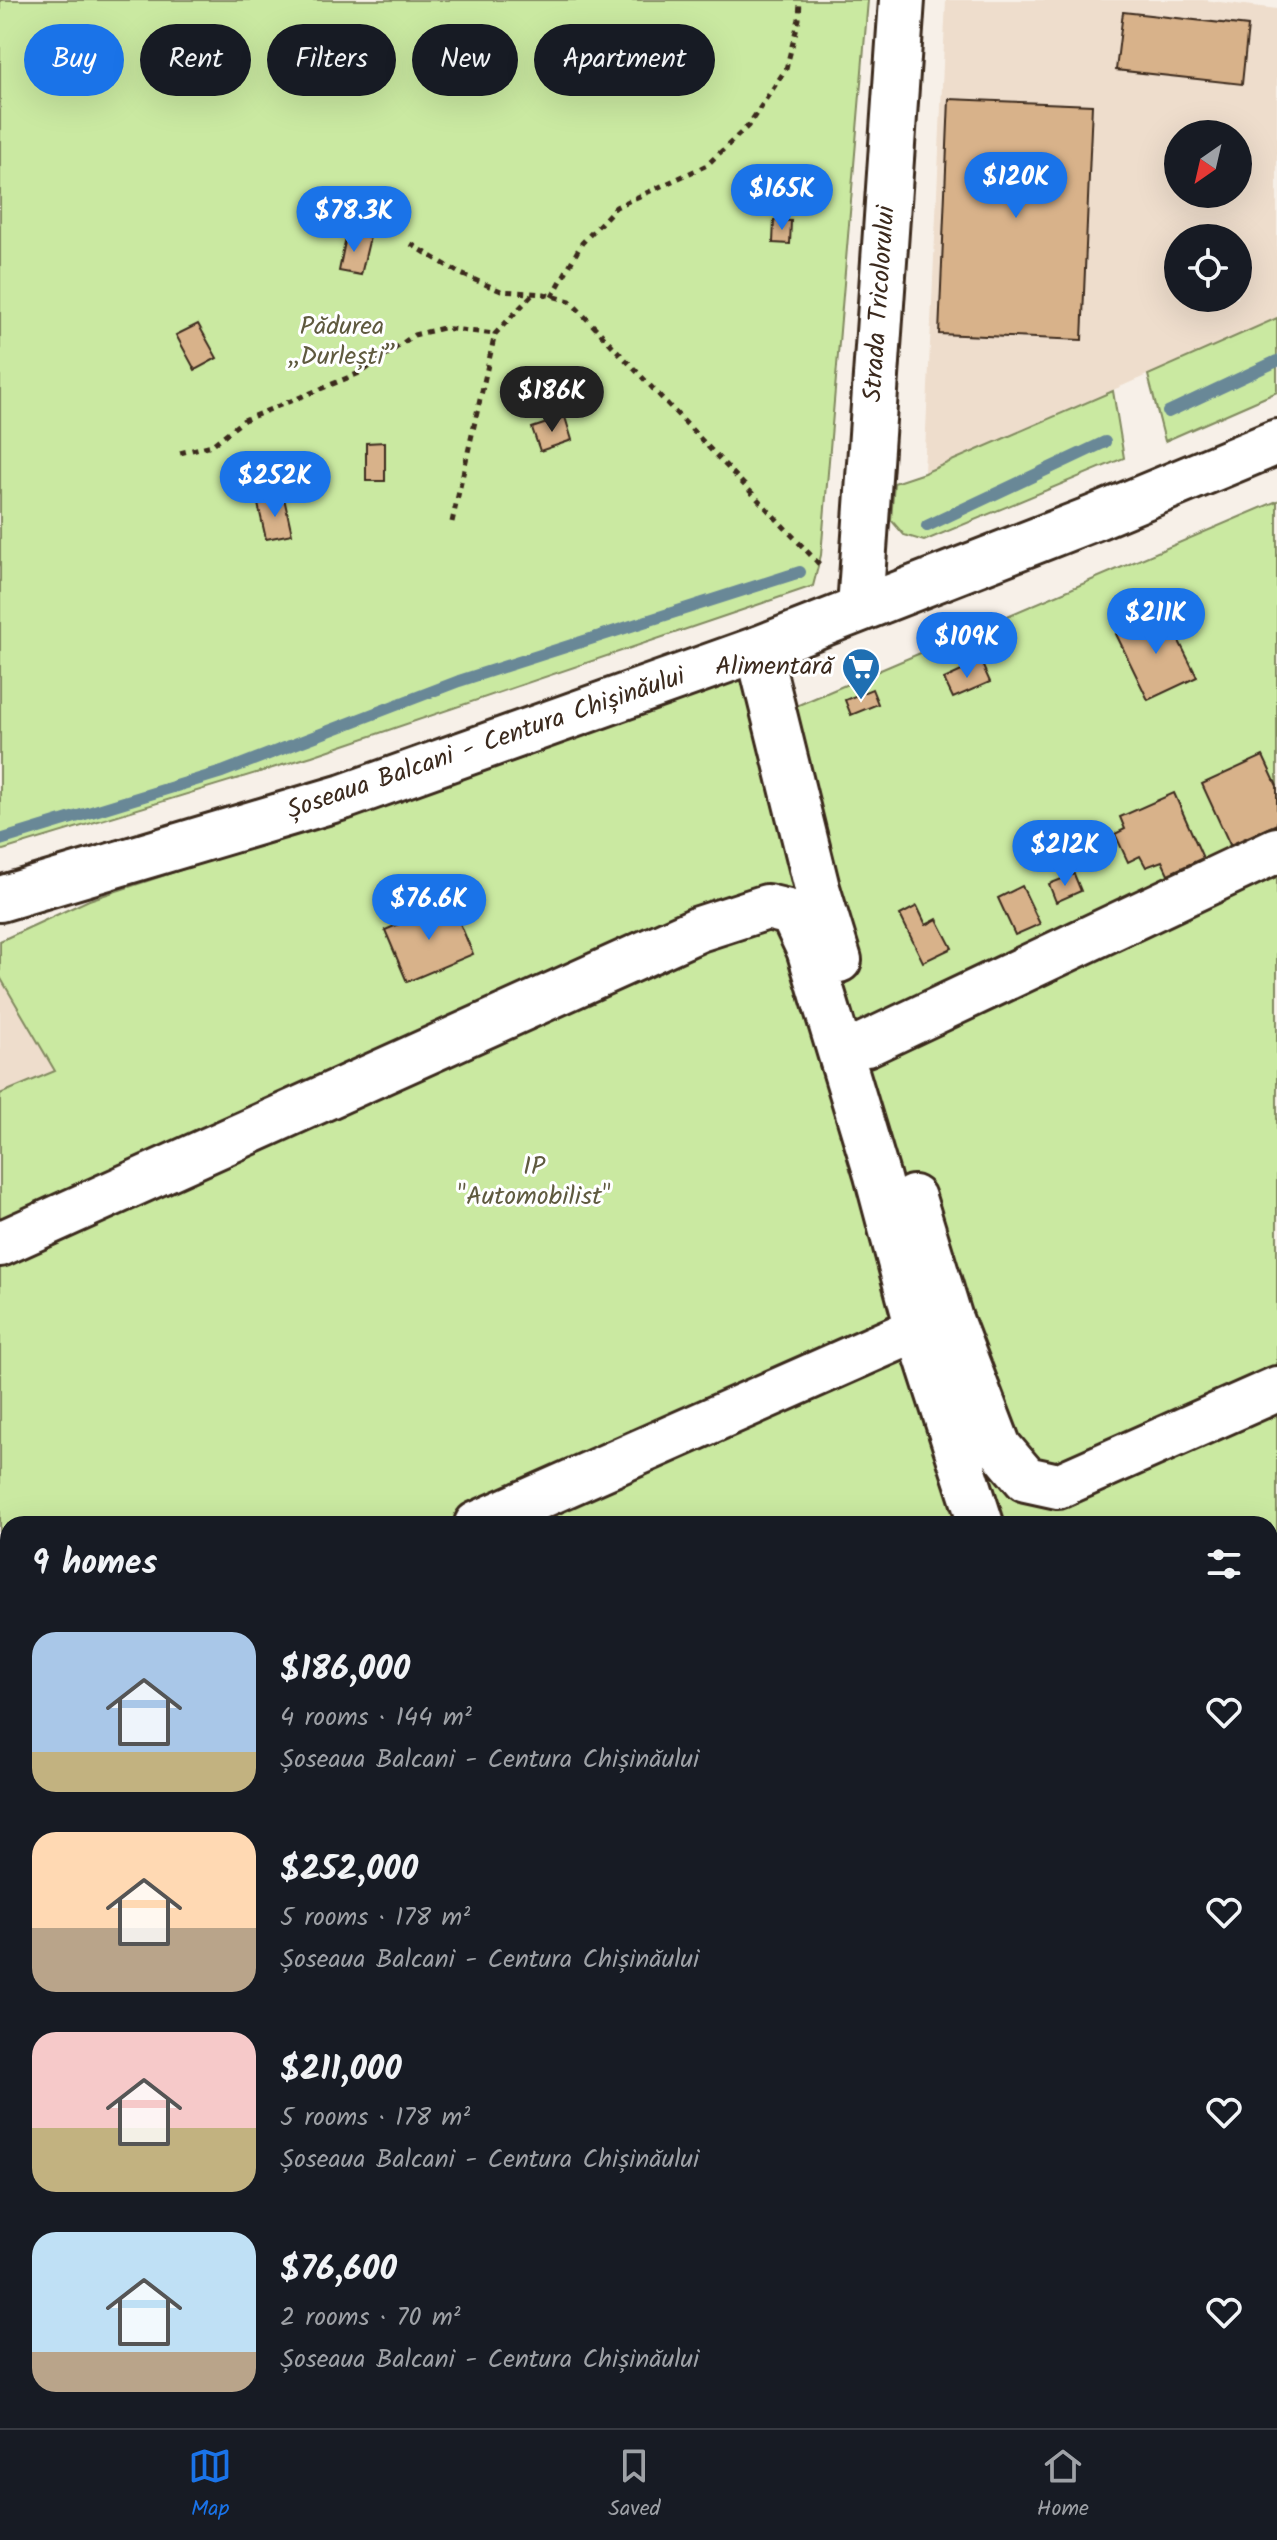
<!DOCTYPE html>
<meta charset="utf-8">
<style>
:root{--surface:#171b24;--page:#242831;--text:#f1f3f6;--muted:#9ea1a6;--line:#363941;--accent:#1a73e8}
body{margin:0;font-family:Kalam,sans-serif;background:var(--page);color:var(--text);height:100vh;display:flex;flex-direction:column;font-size:30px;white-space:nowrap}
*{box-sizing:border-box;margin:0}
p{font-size:26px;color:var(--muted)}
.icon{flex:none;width:44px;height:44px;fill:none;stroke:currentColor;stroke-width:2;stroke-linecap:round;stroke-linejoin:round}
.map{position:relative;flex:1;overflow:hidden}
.drawer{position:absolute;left:0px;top:1516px;width:1278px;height:912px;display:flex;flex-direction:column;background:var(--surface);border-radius:24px 24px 0 0;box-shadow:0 8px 32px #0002}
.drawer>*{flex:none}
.top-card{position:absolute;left:24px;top:24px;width:800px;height:72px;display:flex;gap:16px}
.needle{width:52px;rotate:214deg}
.tools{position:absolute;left:1164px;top:120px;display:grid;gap:16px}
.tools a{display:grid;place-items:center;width:88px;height:88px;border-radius:50%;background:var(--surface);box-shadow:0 8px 32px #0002;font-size:40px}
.price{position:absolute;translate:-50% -68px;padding:0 18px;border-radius:28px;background:var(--accent);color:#fff;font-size:26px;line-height:52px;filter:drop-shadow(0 2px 4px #0008)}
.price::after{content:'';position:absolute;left:50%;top:48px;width:24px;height:18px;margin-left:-12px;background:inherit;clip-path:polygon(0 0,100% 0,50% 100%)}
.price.current{background:#222;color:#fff}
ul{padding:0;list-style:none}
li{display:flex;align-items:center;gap:24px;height:200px;padding:0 32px}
li span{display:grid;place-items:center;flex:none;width:224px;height:160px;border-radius:24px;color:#555}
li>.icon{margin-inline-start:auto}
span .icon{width:96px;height:96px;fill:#fffc;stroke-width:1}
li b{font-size:34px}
h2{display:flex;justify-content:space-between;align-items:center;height:96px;padding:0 32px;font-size:34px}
.chip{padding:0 28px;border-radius:36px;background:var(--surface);box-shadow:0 8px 32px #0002;font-size:28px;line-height:72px}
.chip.current{background:var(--accent);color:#fff}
.tab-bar{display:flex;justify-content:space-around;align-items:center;height:112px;border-top:2px solid var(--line);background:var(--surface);font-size:22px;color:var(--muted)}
.tab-bar a{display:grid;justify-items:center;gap:4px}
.tab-bar .current{color:var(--accent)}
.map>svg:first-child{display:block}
</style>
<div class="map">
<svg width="1277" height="2428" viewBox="0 0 1277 2428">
<rect width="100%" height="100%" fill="#f7f0e8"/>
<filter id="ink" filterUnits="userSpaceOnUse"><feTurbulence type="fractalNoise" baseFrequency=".0125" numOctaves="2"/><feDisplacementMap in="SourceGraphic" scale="16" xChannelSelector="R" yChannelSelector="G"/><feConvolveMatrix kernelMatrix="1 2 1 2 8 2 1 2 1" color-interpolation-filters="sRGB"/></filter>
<g filter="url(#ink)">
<path fill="#edc" fill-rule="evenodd" d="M946,0H1204L1277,9V318L924,473ZM1178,134H1238V194H1178ZM1178,238H1238V298H1178Z
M0,977L55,1071L0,1094Z"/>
<path fill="#cae9a1" stroke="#828a60" stroke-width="2" fill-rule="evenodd" d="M0,0H868L821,555L813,586L312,756L0,851Z
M1277,318V392L1165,441L1148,375Z
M1113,391L1124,458L924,541L904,535L891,520L894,483L924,473Z
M1277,501V2428H0V1094L55,1071L0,977V941L89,900L523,758L742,676L789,709ZM8,1524H1270V2420H8Z"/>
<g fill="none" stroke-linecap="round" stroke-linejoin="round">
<path stroke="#698897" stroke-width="12" d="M1168,412L1277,361
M927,526L1105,442
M0,840L222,772L459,681L800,572"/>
</g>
<path fill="#d8b28a" stroke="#3b2a1e" stroke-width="2" d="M1123,12L1248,26L1242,84L1116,70Z
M949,99L1092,105L1082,340L939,334Z
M774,220L791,221L790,244L773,243Z
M347,232L370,237L361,275L339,271Z
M198,324L217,358L195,370L176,335Z
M565,417L572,440L540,451L532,428Z
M385,442V481H366V443Z
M284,498L292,534L266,539L258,504Z
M1164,611L1197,677L1148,700L1116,634Z
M981,662L990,682L953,698L944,679Z
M872,689L878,704L851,715L845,700Z
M1263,756L1277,786V824L1230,845L1202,784Z
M1174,793L1203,858L1168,874L1162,861L1146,867L1140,856L1128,862L1115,834L1125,829L1120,817Z
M1074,874L1081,891L1056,902L1049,884Z
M1022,886L1040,924L1015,935L998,898Z
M451,902L473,954L407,982L385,930Z
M917,906L926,925L937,919L952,948L923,962L900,915Z"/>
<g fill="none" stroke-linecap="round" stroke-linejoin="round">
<defs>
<path id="minor" d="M860,608L902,0
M758,649L817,888L839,960
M866,1044L1277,850
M913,1198L950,1319L999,1447L1026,1479L1058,1486L1277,1389
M0,1244L699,929L767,907L792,913L809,949L877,1175L918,1329L981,1524
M477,1524L918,1329
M0,1734L8,1731
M1270,1885L1277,1882
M0,2217L8,2214
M1270,2293L1277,2291"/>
<path id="highway" d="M0,899L343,797L758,649L1094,518L1277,442"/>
</defs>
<use href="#minor" stroke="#3b2a1e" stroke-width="50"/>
<use href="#highway" stroke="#3b2a1e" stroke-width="50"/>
<path stroke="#3b2a1e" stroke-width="5" stroke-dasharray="6 6" stroke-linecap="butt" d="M411,244L461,274L501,291L544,294L570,301L821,566
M552,297L582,243L616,207L707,165L748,126L786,69L799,19L800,0
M180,453L212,445L244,420L362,372L414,335L443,328L495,334
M452,522L495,334L533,294"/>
<use href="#minor" stroke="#fff" stroke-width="44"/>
<use href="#highway" stroke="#fff" stroke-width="44"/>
</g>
</g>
<defs>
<symbol id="supermarket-pin" viewBox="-11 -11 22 30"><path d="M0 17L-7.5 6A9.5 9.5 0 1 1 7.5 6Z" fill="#1f6fb2" stroke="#fff"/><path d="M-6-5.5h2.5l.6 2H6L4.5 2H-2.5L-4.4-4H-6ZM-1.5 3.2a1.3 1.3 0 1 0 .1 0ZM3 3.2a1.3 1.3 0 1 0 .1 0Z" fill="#fff"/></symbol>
</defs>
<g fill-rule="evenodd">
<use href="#supermarket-pin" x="839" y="645" width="44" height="60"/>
</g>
<g text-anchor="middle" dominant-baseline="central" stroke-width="6" stroke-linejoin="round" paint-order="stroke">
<g font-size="26" fill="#3b2a1e" stroke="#fff">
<text transform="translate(880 304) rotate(-86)">Strada Tricolorului</text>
<text transform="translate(486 744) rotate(-19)">Șoseaua Balcani - Centura Chișinăului</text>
</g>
<g font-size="26" fill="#5f5a3f" stroke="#fff">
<text x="342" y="327">Pădurea<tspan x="342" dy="30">„Durlești”</tspan></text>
<text x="534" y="1167">IP<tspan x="534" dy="30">"Automobilist"</tspan></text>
</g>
<g font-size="26" fill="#3b2a1e" stroke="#fff" text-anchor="end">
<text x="833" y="667">Alimentară</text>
</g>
</g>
</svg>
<div class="tools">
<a><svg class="needle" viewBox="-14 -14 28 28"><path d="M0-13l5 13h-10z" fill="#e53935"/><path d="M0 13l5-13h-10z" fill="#9ea1a6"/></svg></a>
<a><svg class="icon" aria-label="locate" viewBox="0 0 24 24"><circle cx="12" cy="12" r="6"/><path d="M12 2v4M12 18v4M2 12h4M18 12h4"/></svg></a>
</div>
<b class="price" style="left:1016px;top:220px">$120K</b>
<b class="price" style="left:782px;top:232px">$165K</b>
<b class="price" style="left:354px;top:254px">$78.3K</b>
<b class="price current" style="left:552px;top:434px">$186K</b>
<b class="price" style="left:275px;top:519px">$252K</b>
<b class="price" style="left:1156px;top:656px">$211K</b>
<b class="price" style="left:967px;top:680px">$109K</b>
<b class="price" style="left:1065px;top:888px">$212K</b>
<b class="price" style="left:429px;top:942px">$76.6K</b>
<div class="top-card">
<a class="chip current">Buy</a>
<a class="chip">Rent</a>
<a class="chip">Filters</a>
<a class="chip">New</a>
<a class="chip">Apartment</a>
</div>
<section class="drawer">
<h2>9 homes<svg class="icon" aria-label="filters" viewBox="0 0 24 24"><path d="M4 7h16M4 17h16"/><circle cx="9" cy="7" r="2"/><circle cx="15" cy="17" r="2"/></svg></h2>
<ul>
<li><span style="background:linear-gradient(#a9c7e8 75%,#c2b280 0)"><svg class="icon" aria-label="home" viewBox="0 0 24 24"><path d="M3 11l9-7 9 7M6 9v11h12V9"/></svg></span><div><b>$186,000</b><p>4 rooms · 144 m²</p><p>Șoseaua Balcani - Centura Chișinăului</p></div><svg class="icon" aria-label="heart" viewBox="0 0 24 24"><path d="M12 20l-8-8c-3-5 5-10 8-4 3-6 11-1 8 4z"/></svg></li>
<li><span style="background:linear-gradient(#ffd9b3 60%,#b9a48a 0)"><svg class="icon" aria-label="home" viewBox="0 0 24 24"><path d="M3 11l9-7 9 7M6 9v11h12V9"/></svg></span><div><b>$252,000</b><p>5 rooms · 178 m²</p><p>Șoseaua Balcani - Centura Chișinăului</p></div><svg class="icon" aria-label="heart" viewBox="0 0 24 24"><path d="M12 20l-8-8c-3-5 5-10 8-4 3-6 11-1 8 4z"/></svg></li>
<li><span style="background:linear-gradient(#f6c9c9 60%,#c2b280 0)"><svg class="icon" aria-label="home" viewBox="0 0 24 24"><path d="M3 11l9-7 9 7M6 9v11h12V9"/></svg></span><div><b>$211,000</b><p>5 rooms · 178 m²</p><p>Șoseaua Balcani - Centura Chișinăului</p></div><svg class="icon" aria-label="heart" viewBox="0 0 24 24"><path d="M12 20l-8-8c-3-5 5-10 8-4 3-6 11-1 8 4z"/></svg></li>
<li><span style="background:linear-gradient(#bfe0f5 75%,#b9a48a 0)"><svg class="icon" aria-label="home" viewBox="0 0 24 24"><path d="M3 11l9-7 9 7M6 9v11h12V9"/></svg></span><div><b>$76,600</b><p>2 rooms · 70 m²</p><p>Șoseaua Balcani - Centura Chișinăului</p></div><svg class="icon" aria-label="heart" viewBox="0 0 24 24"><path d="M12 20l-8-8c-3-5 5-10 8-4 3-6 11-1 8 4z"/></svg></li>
</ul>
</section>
</div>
<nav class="tab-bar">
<a class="current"><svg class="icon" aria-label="map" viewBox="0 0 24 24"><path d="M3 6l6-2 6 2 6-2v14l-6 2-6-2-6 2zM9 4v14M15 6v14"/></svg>Map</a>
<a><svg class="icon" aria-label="saved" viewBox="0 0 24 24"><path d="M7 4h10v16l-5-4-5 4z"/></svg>Saved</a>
<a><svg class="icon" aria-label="home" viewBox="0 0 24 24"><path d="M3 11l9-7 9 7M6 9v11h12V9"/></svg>Home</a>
</nav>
